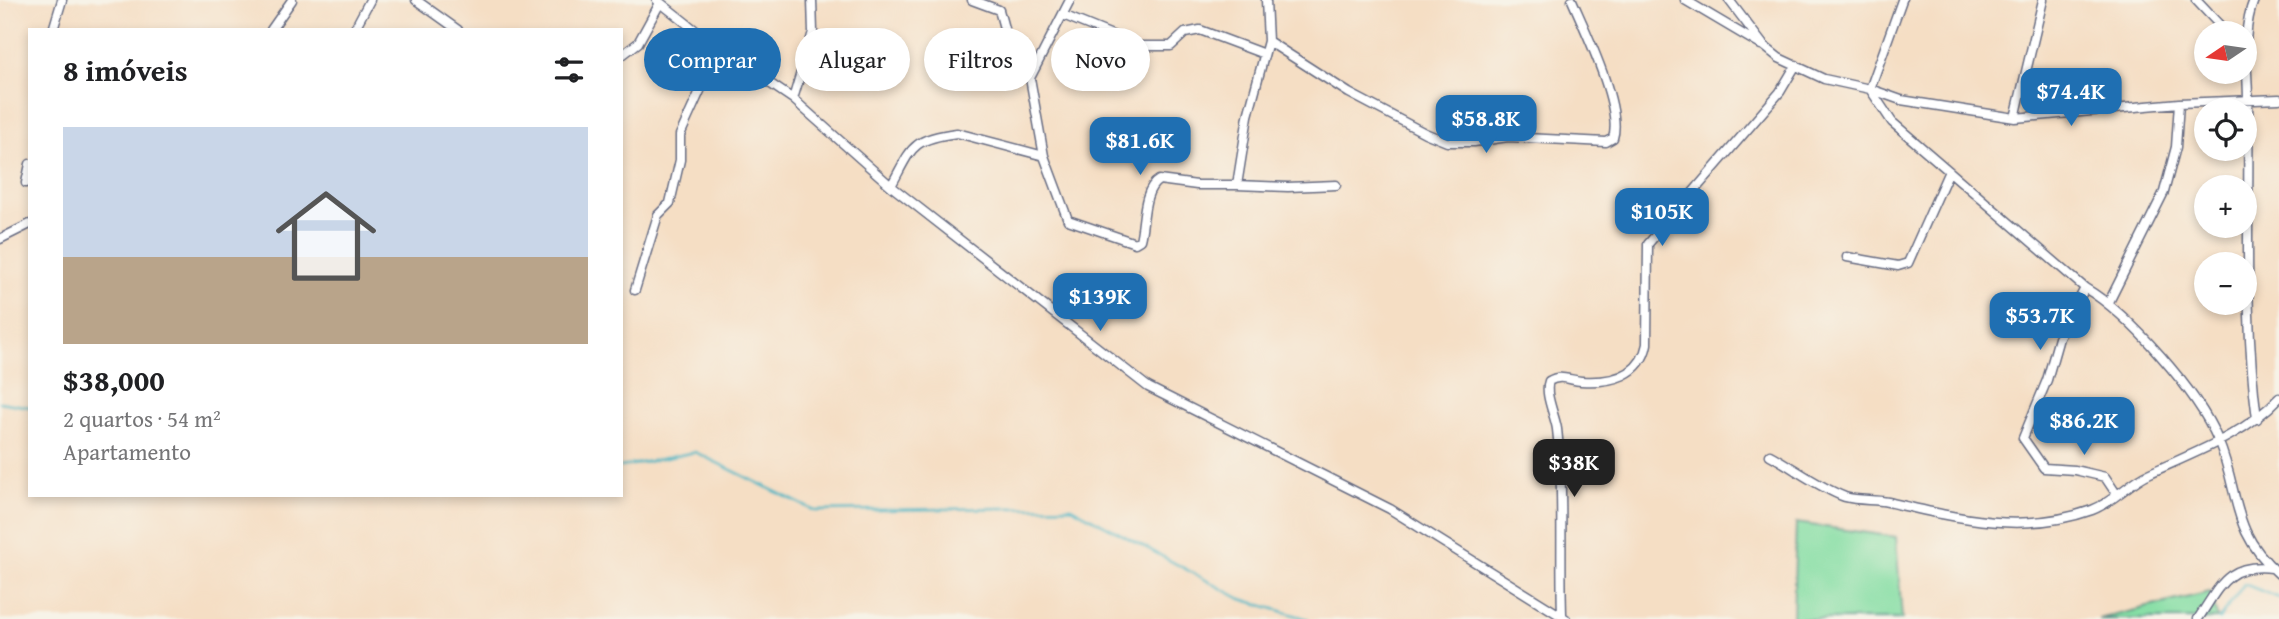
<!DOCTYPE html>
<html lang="pt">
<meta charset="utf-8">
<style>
:root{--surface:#fff;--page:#f6f6f6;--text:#202124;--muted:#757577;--accent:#1f6fb2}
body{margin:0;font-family:"Gentium Book Plus",serif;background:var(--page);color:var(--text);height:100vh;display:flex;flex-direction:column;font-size:26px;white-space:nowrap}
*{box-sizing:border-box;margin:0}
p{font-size:23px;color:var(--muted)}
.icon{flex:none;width:38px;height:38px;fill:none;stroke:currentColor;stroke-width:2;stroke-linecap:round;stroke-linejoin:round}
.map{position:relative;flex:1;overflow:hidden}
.sheet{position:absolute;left:28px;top:28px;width:595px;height:469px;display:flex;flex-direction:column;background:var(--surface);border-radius:0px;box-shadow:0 4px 10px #0003}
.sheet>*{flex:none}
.hud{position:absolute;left:644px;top:28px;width:665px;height:63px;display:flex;gap:14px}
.needle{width:46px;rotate:257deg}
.fabs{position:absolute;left:2194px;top:21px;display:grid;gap:14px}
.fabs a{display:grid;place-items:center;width:63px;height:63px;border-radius:50%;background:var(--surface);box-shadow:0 4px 10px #0003;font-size:35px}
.price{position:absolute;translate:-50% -60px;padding:0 16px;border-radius:14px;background:var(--accent);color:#fff;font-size:23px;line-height:46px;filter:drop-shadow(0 2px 4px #0008)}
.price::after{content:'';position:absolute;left:50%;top:42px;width:21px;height:16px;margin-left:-10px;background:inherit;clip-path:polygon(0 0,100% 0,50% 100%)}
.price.current{background:#222;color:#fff}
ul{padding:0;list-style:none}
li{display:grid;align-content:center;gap:14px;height:371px;padding:0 35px}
li span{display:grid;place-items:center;height:217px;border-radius:0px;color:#555}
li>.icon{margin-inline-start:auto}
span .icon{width:126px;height:126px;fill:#fffc;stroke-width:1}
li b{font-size:30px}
h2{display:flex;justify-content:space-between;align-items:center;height:84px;padding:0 35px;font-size:30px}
.tag{padding:0 24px;border-radius:32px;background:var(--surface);box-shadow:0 4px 10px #0003;font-size:24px;line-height:63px}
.tag.current{background:var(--accent);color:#fff}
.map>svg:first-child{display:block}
</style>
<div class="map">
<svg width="2279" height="619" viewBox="0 0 2279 619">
<rect width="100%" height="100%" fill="#f7f3e8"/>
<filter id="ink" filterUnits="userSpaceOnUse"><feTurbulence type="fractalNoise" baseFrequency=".0143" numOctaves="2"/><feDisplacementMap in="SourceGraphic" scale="14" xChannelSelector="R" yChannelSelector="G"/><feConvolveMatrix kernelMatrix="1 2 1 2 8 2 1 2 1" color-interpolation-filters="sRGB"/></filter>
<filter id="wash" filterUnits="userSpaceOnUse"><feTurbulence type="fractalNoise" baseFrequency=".00686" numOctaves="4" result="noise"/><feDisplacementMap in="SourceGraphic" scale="28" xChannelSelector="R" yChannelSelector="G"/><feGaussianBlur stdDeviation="1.57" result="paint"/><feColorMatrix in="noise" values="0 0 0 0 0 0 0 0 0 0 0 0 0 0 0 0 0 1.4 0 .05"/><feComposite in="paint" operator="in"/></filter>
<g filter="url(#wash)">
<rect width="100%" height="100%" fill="#f5dec4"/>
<path fill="#85dea4" stroke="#508681" stroke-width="2" d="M1796,523L1896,537L1902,619H1793Z
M2210,592L2218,619H2099Z"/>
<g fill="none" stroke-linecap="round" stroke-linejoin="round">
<path stroke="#48b5c4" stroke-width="2.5" d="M0,402L30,407
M621,467L695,452L815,511L1071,507L1241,599L1308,619
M2219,619L2244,584L2279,598"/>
</g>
</g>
<g filter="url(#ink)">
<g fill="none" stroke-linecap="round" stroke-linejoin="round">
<defs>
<path id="street" d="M416,0L458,30
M657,0L719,49L793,99L891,186L1148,387L1390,509L1566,619
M972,0L999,10L1014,65L1030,78
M1070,0L1030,78L1044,156L1068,220L1135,243L1140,240C1145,222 1142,190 1159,180L1197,185H1237
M1266,0L1268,41L1248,116L1237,185L1288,187L1336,185
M1685,0L1761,45
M1729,0L1764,46L1779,58L1824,79L1870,89L1901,100L2015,118L2179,103L2279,99
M1902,0L1870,89L1892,122L2085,288C2129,314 2198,392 2218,440C2241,495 2229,530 2279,574
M2196,0L2227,33
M2254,0C2241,31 2248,68 2248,100C2250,207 2243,313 2257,419
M1063,15L1139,46H1171L1185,33L1200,30L1264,54
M53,30L62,0
M271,30L292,0
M354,30L370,0
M1268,41L1349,93L1425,133L1447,142H1474L1508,137L1606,142L1613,138C1623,108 1585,30 1572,0
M621,56L638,43L660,3
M793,99L813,32L812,0
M2015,118L2043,0
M26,183L30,164
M891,186C912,148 910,139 957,133L1044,156
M0,239L30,224
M1847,257L1898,266L1908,263L1949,171
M2085,288L2059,338L2047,380L2023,438L2044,468L2075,470L2105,477L2117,495
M635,290L658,215L670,203L680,160V135L719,49
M2109,302L2164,192L2176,147L2179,103
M1770,455C1794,468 1820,488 1845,497C1859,501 1874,499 1888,502C1956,518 2023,535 2092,510C2114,502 2129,482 2150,473C2196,452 2244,435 2279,398
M1562,614C1560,553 1564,489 1557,429C1555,415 1544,394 1549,381C1560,374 1569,380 1581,381C1611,383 1641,376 1647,344L1648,244L1780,92L1796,65
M2198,619C2220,586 2227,563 2272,568"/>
</defs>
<use href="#street" stroke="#676c82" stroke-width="11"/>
<use href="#street" stroke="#fff" stroke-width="8"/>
</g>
</g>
</svg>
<div class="fabs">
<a><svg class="needle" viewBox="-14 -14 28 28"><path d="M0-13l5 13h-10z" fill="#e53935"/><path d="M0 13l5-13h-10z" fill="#757577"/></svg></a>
<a><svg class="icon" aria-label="locate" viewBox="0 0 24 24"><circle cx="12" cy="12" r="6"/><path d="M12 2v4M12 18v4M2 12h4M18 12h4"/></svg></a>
<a>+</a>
<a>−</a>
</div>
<b class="price" style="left:2071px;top:128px">$74.4K</b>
<b class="price" style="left:1486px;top:155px">$58.8K</b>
<b class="price" style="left:1140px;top:177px">$81.6K</b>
<b class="price" style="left:1662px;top:248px">$105K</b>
<b class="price" style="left:1100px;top:333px">$139K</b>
<b class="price" style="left:2040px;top:352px">$53.7K</b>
<b class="price" style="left:2084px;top:457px">$86.2K</b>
<b class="price current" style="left:1574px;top:499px">$38K</b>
<div class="hud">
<a class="tag current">Comprar</a>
<a class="tag">Alugar</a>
<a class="tag">Filtros</a>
<a class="tag">Novo</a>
</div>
<section class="sheet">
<h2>8 imóveis<svg class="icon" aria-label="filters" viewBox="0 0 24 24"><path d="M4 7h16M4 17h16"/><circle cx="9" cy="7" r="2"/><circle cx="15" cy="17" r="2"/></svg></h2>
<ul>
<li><span style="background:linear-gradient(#c9d6e8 60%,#b9a48a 0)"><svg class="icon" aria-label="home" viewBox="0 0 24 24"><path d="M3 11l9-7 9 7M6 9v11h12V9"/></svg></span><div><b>$38,000</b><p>2 quartos · 54 m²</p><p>Apartamento</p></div></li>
</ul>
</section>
</div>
